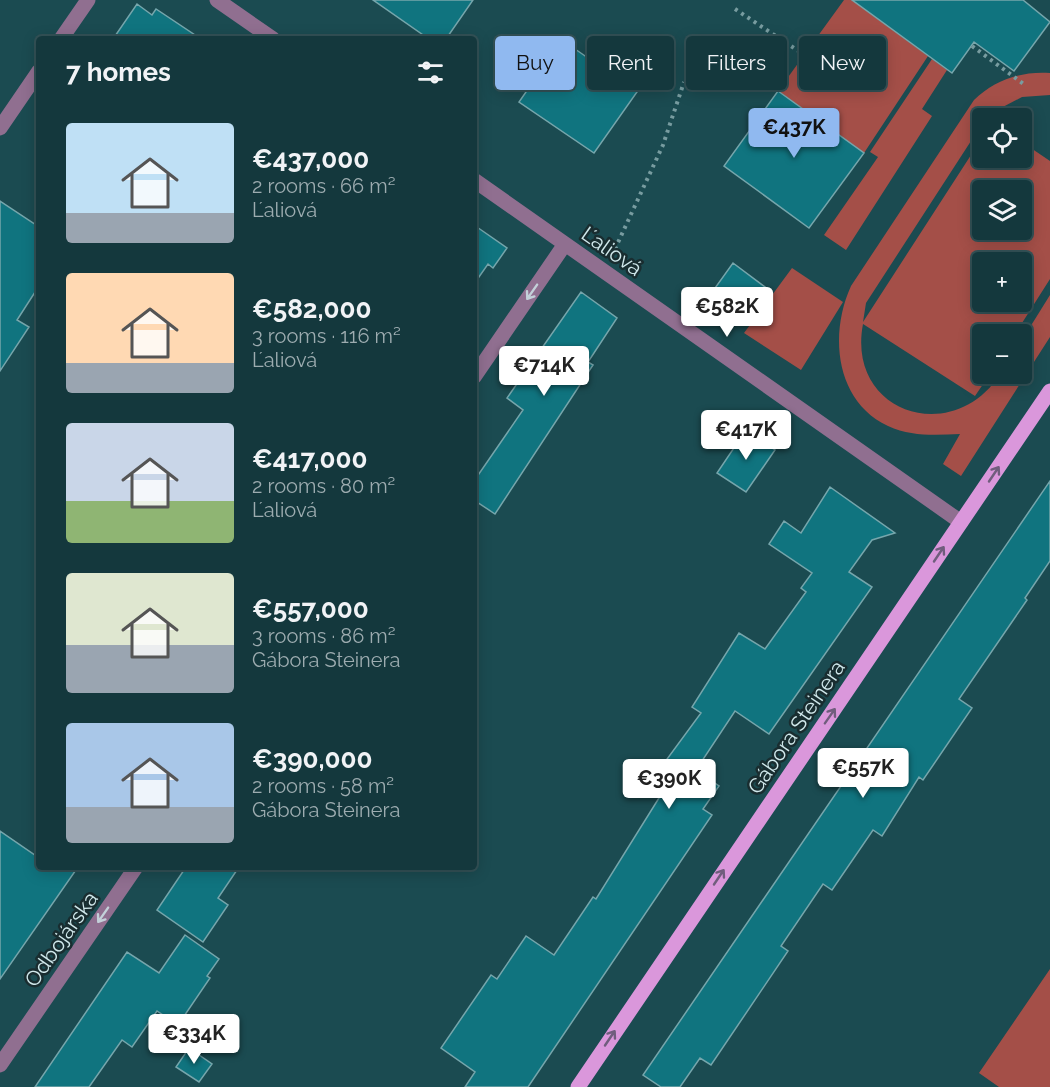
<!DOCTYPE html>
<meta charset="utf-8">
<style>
:root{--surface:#14383d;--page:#1d3f44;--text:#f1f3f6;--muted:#9dacb0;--line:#335257;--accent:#90b9f0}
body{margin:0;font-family:Raleway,sans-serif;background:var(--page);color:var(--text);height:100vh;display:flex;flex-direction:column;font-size:22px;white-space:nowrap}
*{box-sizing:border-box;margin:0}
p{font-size:20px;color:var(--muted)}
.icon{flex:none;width:33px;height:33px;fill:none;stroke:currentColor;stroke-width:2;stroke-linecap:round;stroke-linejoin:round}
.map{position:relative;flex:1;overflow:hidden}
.details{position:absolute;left:36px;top:36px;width:441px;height:834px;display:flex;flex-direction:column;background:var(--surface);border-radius:6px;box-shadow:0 3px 15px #0003,0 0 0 2px var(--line)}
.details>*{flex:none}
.guide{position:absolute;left:495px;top:36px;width:465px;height:54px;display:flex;gap:12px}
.fabs{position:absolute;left:972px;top:108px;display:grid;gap:12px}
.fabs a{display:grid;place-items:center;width:60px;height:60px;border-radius:6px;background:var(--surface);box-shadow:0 3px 15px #0003,0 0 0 2px var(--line);font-size:30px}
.price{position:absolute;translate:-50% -51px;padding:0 14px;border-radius:6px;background:#fff;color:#222;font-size:20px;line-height:39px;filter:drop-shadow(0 2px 3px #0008)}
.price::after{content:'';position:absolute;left:50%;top:36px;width:18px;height:14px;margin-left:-9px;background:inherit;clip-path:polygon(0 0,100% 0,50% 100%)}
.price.current{background:var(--accent);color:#111}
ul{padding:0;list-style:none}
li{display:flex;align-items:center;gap:18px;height:150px;padding:0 30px}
li span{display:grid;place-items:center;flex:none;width:168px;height:120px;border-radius:6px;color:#555}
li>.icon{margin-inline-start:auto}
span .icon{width:72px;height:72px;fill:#fffc;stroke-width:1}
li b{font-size:26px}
h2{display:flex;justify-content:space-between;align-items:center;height:72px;padding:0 30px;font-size:26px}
.tag{padding:0 21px;border-radius:6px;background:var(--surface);box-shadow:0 3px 15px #0003,0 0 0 2px var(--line);font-size:21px;line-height:54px}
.tag.current{background:var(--accent);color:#111}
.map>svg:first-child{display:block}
</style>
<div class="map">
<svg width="1050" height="1087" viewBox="0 0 1050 1087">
<rect width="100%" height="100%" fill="#1b4b51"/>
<path fill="#a44f48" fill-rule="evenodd" d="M844,0H852L928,56L864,153L778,91Z
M932,59L947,70L922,109L932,116L846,250L824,235L878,157L870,152Z
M1050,73V95L1022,97L982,118V124L866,303L863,322L982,138V158H1022V142L1050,161V279L1015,334H982V374H990L975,396L863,324C846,414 954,447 1000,374H1022V340L1050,295V337L961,476L943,464L960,434C936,435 912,437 888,426C835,401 829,334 851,286L974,100C995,80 1021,71 1050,73ZM1022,190V230H982V190ZM982,262H1022V302H982Z
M792,268L843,302L801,370L744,333Z
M1050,969V1087H999L979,1073Z"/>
<path fill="#10747f" stroke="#76a6ac" stroke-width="1.5" d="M373,0H473L446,39H429Z
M852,0H1023L1050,22L1014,71L974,42L952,73Z
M137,4L152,15L156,9L201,39H113Z
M562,40L637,92L594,153L519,102Z
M778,91L864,153L809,228L724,166Z
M0,201L39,227V286L17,320L29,327L0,371Z
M474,225L507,248L493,268L488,264L474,284Z
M733,263L765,287L742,319L710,295Z
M581,292L617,318L588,362L593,365L495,514L474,500V481L523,410L507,398Z
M746,430L775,450L746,492L717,473Z
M1050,481V561L1025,598L1027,600L959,699L972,708L923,780L919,777L882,836L873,830L832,890L823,884L781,946L788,951L711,1065L700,1058L680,1087H661L643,1075Z
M830,487L895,533L872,540L849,572L872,587L769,734L735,711L696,770L719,786L703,809L712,815L528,1087H465L475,1072L441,1048L491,975L497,979L526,936L554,955L593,897L596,899L659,798L655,796L668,777L659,770L701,713L692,707L739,633L765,649L806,592L801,588L812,573L769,544L784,521L801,533Z
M0,831L39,858V867H78L0,979Z
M186,867H239L218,898L228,905L203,942L157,910Z
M185,935L219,959L207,976L210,978L178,1025L157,1011L132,1047L122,1040L89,1087H35L127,952L159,973Z
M189,1048L212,1064L199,1082L176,1067Z"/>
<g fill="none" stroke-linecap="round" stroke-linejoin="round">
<path stroke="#789ca0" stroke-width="4" stroke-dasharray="3 4.5" stroke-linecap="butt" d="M735,9L803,54
M972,46L1025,85
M615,249L663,145L684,82"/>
<path stroke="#906f90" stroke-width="15" d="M217,0L273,39
M61,39L88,0
M0,128L39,71
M474,180L961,522
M474,377L565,244
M0,1065L136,867"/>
<path stroke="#da97db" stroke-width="15" d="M578,1087L1050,391"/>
</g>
<defs><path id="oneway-shaft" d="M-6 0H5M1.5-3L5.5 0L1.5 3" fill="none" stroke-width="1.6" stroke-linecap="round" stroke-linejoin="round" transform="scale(1.5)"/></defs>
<g stroke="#c3d0d9">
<use href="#oneway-shaft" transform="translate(532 292) rotate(125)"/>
<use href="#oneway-shaft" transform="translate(103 915) rotate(125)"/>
</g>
<g stroke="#705d7d">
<use href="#oneway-shaft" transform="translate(994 474) rotate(-56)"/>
<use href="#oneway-shaft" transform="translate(939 554) rotate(-56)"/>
<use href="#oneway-shaft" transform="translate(830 716) rotate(-55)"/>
<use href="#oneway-shaft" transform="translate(719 877) rotate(-56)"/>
<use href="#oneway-shaft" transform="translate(610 1038) rotate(-56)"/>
</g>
<g text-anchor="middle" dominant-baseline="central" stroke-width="5" stroke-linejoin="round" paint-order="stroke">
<g font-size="21" fill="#d0e8eb" stroke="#192d30">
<text transform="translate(612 251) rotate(35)">Ľaliová</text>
<text transform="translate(796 727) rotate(-56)">Gábora Steinera</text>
<text transform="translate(61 939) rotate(-55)">Odbojárska</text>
</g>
</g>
</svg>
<div class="fabs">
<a><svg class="icon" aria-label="locate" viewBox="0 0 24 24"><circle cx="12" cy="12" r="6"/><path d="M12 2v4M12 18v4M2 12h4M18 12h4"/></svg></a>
<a><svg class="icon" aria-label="layers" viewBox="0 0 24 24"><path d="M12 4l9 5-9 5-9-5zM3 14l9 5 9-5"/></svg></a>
<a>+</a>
<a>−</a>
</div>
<b class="price current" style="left:794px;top:159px">€437K</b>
<b class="price" style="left:727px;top:338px">€582K</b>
<b class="price" style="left:544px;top:397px">€714K</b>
<b class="price" style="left:746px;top:461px">€417K</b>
<b class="price" style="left:863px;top:799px">€557K</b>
<b class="price" style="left:669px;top:810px">€390K</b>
<b class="price" style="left:194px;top:1065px">€334K</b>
<div class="guide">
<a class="tag current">Buy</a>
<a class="tag">Rent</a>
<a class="tag">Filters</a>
<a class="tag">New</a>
</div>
<section class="details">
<h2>7 homes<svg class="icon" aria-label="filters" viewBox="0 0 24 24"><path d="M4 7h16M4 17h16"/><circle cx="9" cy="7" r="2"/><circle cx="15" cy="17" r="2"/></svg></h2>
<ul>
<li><span style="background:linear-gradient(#bfe0f5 75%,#9aa5b1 0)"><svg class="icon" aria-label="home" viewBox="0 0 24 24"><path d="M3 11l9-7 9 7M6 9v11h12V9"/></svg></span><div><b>€437,000</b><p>2 rooms · 66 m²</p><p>Ľaliová</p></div></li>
<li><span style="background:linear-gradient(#ffd9b3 75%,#9aa5b1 0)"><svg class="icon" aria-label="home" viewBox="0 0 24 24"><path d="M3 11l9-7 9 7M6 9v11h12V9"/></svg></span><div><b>€582,000</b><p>3 rooms · 116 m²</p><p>Ľaliová</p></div></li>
<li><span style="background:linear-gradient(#c9d6e8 65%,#8fb573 0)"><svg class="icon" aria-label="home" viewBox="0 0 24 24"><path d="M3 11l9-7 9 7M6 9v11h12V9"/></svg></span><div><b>€417,000</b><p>2 rooms · 80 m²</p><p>Ľaliová</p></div></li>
<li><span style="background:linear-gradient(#dfe7d0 60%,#9aa5b1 0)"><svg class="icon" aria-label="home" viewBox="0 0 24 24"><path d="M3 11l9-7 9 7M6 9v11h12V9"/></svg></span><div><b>€557,000</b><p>3 rooms · 86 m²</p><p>Gábora Steinera</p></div></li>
<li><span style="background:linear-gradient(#a9c7e8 70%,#9aa5b1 0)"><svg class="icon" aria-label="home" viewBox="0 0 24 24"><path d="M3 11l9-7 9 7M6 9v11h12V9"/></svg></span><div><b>€390,000</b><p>2 rooms · 58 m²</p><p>Gábora Steinera</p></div></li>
</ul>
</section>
</div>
